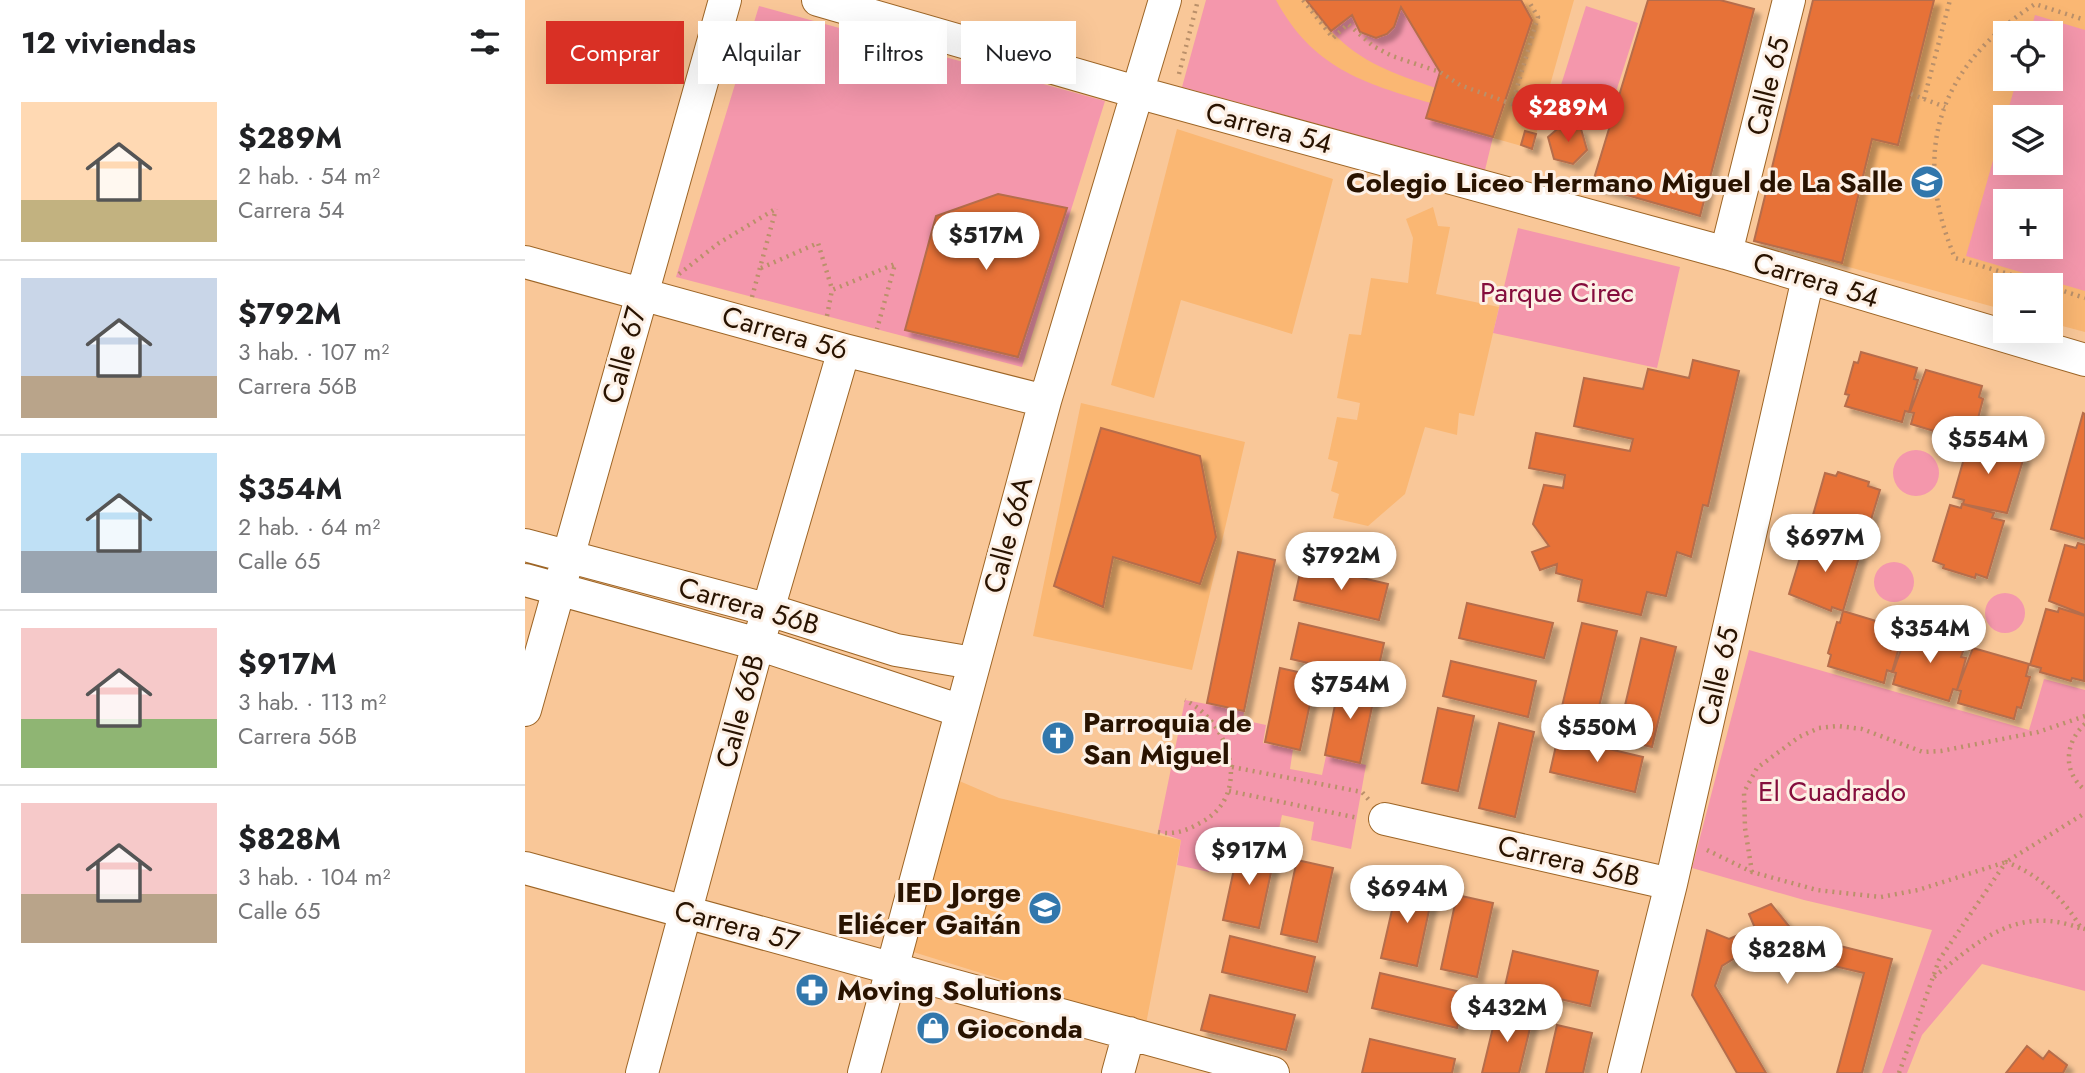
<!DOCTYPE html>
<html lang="es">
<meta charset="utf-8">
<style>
:root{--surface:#fff;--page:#f6f6f6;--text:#202124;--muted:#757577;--line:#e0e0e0;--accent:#d93025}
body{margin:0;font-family:Jost,sans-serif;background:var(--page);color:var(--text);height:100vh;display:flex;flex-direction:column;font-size:26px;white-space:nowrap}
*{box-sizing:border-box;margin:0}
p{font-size:23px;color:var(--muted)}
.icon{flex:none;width:38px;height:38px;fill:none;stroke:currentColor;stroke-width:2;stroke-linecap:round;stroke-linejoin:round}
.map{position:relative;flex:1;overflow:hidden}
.details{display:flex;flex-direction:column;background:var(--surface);width:525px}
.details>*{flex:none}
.hud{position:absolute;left:21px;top:21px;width:665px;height:63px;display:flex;gap:14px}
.buttons{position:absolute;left:1468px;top:21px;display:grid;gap:14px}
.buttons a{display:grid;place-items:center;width:70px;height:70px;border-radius:0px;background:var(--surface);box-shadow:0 7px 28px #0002;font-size:35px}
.price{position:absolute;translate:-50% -60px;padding:0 16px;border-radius:24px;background:#fff;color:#222;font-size:23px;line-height:46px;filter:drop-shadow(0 2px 4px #0008)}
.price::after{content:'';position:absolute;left:50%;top:42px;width:21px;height:16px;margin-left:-10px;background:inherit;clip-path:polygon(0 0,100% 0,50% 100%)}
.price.on{background:var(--accent);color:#fff}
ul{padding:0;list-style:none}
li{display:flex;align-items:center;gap:21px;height:175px;padding:0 21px}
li+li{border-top:2px solid var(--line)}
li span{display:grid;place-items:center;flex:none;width:196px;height:140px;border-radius:0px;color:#555}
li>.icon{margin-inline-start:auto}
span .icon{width:84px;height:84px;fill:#fffc;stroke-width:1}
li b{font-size:30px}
h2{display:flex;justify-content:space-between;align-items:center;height:84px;padding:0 21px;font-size:30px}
.chip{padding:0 24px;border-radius:0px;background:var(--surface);box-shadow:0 7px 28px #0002;font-size:24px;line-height:63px}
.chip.on{background:var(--accent);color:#fff}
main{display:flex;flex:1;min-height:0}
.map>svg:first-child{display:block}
</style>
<main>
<section class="details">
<h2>12 viviendas<svg class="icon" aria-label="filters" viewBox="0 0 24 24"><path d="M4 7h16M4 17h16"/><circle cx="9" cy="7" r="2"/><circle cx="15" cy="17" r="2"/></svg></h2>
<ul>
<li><span style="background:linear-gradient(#ffd9b3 70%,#c2b280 0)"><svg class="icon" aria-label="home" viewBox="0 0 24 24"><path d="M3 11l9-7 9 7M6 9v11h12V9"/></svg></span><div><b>$289M</b><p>2 hab. · 54 m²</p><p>Carrera 54</p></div></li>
<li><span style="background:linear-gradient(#c9d6e8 70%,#b9a48a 0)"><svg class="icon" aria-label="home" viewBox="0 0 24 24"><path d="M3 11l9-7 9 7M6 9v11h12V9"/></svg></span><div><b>$792M</b><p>3 hab. · 107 m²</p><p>Carrera 56B</p></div></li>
<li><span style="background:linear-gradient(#bfe0f5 70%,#9aa5b1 0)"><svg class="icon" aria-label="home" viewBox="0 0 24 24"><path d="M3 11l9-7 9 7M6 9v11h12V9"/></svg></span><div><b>$354M</b><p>2 hab. · 64 m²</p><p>Calle 65</p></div></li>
<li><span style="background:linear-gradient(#f6c9c9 65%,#8fb573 0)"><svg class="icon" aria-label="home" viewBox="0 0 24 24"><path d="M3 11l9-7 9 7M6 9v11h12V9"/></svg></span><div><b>$917M</b><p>3 hab. · 113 m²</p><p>Carrera 56B</p></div></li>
<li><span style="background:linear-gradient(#f6c9c9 65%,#b9a48a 0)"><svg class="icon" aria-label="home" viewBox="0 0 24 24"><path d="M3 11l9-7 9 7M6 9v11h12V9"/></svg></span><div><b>$828M</b><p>3 hab. · 104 m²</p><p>Calle 65</p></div></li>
</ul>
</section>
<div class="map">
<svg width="1560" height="1073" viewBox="0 0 1560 1073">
<defs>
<filter id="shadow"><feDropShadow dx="6" dy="6" stdDeviation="2" flood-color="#0004"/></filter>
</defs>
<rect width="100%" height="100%" fill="#f9c798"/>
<path fill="#fab773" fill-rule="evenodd" d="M730,0H1049L1007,149L901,119L849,109Z
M1288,0H1560V332L1526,323V285H1480V310L1229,241ZM1480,33H1526V79H1480ZM1480,117H1526V163H1480ZM1480,201H1526V247H1480Z
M652,129L808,179L767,334L656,300L629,398L586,385Z
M908,207L913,226L925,227L911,294L974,307L949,416L934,413L932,435L900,427L880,494L843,526L808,518L814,494L806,491L813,462L803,459L812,417L832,420L835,403L812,398L824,334L836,335L846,278L883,283L888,238L881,219Z
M556,403L720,442L667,670L508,636Z
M432,780L474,798L656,840L621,1024L385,951Z"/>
<path fill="#f497ac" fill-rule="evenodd" d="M681,0H751C787,67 837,83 906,103L902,119L968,137L960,170L657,87Z
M234,6L580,101L497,367L151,277Z
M1061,6L1113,23L1081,123L1029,107Z
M876,7L915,72L911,88C870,74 836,63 806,31L827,15L835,32C858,45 870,28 876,7Z
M1510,15L1560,30V291L1441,256L1480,118V163H1526V117H1481L1492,79H1526V33H1505ZM1480,201H1526V247H1480Z
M993,228L1155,267L1132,368L968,333Z
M1368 473a23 23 0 1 1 46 0a23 23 0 1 1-46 0Z
M1349 582a20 20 0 1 1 40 0a20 20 0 1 1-40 0Z
M1460 613a20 20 0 1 1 40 0a20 20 0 1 1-40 0Z
M1224,650L1504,730L1519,679L1560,690V991L1457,964L1397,1035L1382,1073H1357L1407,930L1279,900L1167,868Z
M660,700L719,711L718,720L741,725L738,743L768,749L765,769L797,775L801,756L841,765L826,849L786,840L789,822L757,815L750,847L692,834L684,872L652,865L656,840L633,832Z"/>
<path fill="#e77238" stroke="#b66d4b" stroke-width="2" filter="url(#shadow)" d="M781,0H996L1007,20L968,137L901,118L915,72L876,7L869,27L862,34L851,38L835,32L827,15L806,31Z
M1123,0H1195L1229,9L1175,216L1067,185Z
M1288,0H1409L1373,145L1347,139L1317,263L1229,241Z
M1038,124L1056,129L1062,150L1048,164L1029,159L1023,137Z
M1000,131L1011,134L1007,149L996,145Z
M473,194L542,208L493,357L380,330L411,216Z
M1336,352L1392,368L1389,379L1393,380L1384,412L1380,411L1377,422L1320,406L1324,395L1320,394L1329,362L1333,363Z
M1168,360L1214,371L1183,506L1178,505L1166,557L1152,552L1141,596L1122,592L1116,615L1053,601L1057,580L1031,573L1032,564L1015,570L1007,552L1024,546L1008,524L1019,485L1038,488L1040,475L1004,468L1011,433L1105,451L1108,439L1049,426L1059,378L1118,389L1123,369L1164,378Z
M1401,370L1457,386L1454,397L1458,399L1450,430L1445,429L1442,441L1386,424L1389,413L1385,412Z
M1558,413L1560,414V539L1526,529Z
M576,428L675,456L691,537L675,584L588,557L578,607L529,586Z
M1457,439L1488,449L1487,453L1499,457L1482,513L1438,504L1439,500L1428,497L1444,441L1456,444Z
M1313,472L1344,482L1343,486L1355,490L1338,546L1293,536L1295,533L1284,529L1300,473L1311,476Z
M1437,504L1469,513L1467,518L1479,521L1462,578L1451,574L1450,578L1418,568L1419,565L1408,561L1425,505L1436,508Z
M1293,537L1325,546L1323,551L1335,554L1318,611L1307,607L1306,611L1264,594L1281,538L1292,542Z
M1553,543L1560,545V615L1524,601L1540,545L1551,548Z
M713,552L750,560L719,711L682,703Z
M777,564L863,584L854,620L769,600Z
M942,603L1028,623L1019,658L934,638Z
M1534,608L1560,616L1559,681L1547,678L1546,681L1515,672L1516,668L1505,665L1521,609L1533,612Z
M1318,611L1374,628L1371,639L1376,640L1367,672L1362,670L1359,683L1303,666L1306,655L1303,653L1312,622L1315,623Z
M774,623L859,643L851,679L766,659Z
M1057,623L1092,631L1068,732L1033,723Z
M1383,630L1440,646L1436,657L1441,658L1432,690L1428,689L1424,701L1368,684L1371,673L1368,672Z
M1116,638L1151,647L1127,747L1092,739Z
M1448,648L1504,664L1501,676L1505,677L1496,708L1492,707L1489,719L1433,703L1436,691L1432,690Z
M926,661L1011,681L1003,717L918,696Z
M755,668L791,676L775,750L740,742Z
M815,680L851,688L835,763L800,755Z
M913,708L949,716L933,791L897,783Z
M974,723L1009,732L990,817L954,808Z
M1033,737L1118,757L1110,792L1025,772Z
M714,846L750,854L734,928L698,920Z
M772,860L808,868L792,942L756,934Z
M873,884L908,892L892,966L856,958Z
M932,895L968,903L952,977L916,969Z
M1246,904L1271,935L1367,959L1337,1073H1312L1339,973L1271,957L1252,968L1236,942L1197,966L1190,986L1241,1073H1212L1167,995L1182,930L1204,939L1230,928L1224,914Z
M705,936L790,957L782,992L697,972Z
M988,951L1073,971L1065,1006L980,986Z
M855,973L940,993L932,1028L847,1008Z
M685,995L770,1015L761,1050L676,1030Z
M972,1011L1007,1020L994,1073H957Z
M1032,1025L1067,1033L1058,1073H1021Z
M845,1039L930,1059L927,1073H837Z
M1502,1046L1518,1059L1524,1051L1542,1065L1538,1073H1481Z"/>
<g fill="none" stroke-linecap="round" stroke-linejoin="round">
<defs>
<path id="street" d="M293,0L615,93L1201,253L1560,360
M1201,253L1264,0
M0,262L319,350L520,401
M0,545L244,610L371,650L448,663
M0,580L233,644L436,711
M0,710L200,0
M860,819L1146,884
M0,868L748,1073
M117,1073L233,644L319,350
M339,1073L520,401L640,0
M593,1073L604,1033
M1099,1073L1146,884L1283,278"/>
</defs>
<use href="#street" stroke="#9d6526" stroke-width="34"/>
<path stroke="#ba906a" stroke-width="4.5" stroke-dasharray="2 5" stroke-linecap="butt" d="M778,0L808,38L823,24L848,46L867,56L915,72L935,85L987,104L1013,17L1003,0
M654,74L673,0
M1386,94L1420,107
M1399,99L1425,0
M236,268L293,243L307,289
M154,274L194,243L252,208
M1520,285L1430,258C1385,151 1414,66 1510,4L1560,20
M1526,287L1560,298
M227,297L251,209
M302,316L307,290L370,264L352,329
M1560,724C1540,742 1537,772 1560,790
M707,767L837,792L844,800
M704,791L833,818
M633,832C649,835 661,831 675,823C728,796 706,723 660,700
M1182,850L1227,872L1292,890L1356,897L1393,890L1481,862L1560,813
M1227,872L1220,828L1219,792L1232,768L1274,737L1294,728L1313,726L1337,729L1398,752L1416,751L1513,732L1560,716
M1409,977C1454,940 1494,904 1557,929
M1374,1073L1414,960L1481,862C1514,874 1539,899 1556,928L1560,929"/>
<use href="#street" stroke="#fff" stroke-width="32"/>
</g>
<defs>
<symbol id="school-disc" viewBox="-11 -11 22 22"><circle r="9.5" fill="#3277ac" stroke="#fdf0e5"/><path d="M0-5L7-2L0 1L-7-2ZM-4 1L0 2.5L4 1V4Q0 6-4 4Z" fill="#fff"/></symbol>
<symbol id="church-disc" viewBox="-11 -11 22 22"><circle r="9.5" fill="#3277ac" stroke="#fdf0e5"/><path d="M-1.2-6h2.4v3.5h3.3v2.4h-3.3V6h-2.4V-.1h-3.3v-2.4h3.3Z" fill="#fff"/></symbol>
<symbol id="pharmacy-disc" viewBox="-11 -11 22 22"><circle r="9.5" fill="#3277ac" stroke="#fdf0e5"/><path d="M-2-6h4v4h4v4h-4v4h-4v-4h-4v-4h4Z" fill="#fff"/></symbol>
<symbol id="shop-disc" viewBox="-11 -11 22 22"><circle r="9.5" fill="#3277ac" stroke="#fdf0e5"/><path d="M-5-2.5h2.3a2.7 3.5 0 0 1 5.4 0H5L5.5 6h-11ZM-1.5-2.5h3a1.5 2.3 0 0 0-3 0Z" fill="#fff"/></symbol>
</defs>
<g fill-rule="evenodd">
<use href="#school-disc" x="1383" y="163" width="38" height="38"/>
<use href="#church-disc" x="514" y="719" width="38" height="38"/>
<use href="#school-disc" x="501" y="889" width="38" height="38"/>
<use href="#pharmacy-disc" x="268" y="971" width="38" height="38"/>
<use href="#shop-disc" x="389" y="1009" width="38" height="38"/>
</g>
<g text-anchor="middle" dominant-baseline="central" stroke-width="6" stroke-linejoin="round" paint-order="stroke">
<g font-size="28" fill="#291300" stroke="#fdf0e5">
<text transform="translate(1243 86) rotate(-76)">Calle 65</text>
<text transform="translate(744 128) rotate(15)">Carrera 54</text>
<text transform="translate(1291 280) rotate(17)">Carrera 54</text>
<text transform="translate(260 333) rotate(16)">Carrera 56</text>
<text transform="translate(99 355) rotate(-75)">Calle 67</text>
<text transform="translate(483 535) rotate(-75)">Calle 66A</text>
<text transform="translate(224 606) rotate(16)">Carrera 56B</text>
<text transform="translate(1193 676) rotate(-77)">Calle 65</text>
<text transform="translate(215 711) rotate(-75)">Calle 66B</text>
<text transform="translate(1044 861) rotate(13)">Carrera 56B</text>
<text transform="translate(212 926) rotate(15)">Carrera 57</text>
</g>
<g font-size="28" font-weight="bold" fill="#291300" stroke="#fdf0e5" text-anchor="start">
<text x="1378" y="182" text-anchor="end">Colegio Liceo Hermano Miguel de La Salle</text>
<text x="558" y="722">Parroquia de<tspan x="558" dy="32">San Miguel</tspan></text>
<text x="496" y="892" text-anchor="end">IED Jorge<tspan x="496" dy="32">Eliécer Gaitán</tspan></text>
<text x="312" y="990">Moving Solutions</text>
<text x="432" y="1028">Gioconda</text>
</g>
<g font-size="28" fill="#850d3d" stroke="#fdf0e5">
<text x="1032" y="292">Parque Cirec</text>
<text x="1307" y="791">El Cuadrado</text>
</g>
</g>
</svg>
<div class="buttons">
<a><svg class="icon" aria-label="locate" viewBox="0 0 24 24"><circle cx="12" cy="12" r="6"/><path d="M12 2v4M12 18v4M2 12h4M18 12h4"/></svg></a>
<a><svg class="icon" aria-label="layers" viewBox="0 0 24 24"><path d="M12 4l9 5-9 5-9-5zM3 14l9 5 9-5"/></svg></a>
<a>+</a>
<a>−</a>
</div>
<b class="price on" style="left:1043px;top:144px">$289M</b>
<b class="price" style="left:461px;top:272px">$517M</b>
<b class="price" style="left:1463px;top:476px">$554M</b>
<b class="price" style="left:1300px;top:574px">$697M</b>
<b class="price" style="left:816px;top:592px">$792M</b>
<b class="price" style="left:1405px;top:665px">$354M</b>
<b class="price" style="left:825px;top:721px">$754M</b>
<b class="price" style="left:1072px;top:764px">$550M</b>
<b class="price" style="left:724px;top:887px">$917M</b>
<b class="price" style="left:882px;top:925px">$694M</b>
<b class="price" style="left:1262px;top:986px">$828M</b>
<b class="price" style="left:982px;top:1044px">$432M</b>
<div class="hud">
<a class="chip on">Comprar</a>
<a class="chip">Alquilar</a>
<a class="chip">Filtros</a>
<a class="chip">Nuevo</a>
</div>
</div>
</main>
